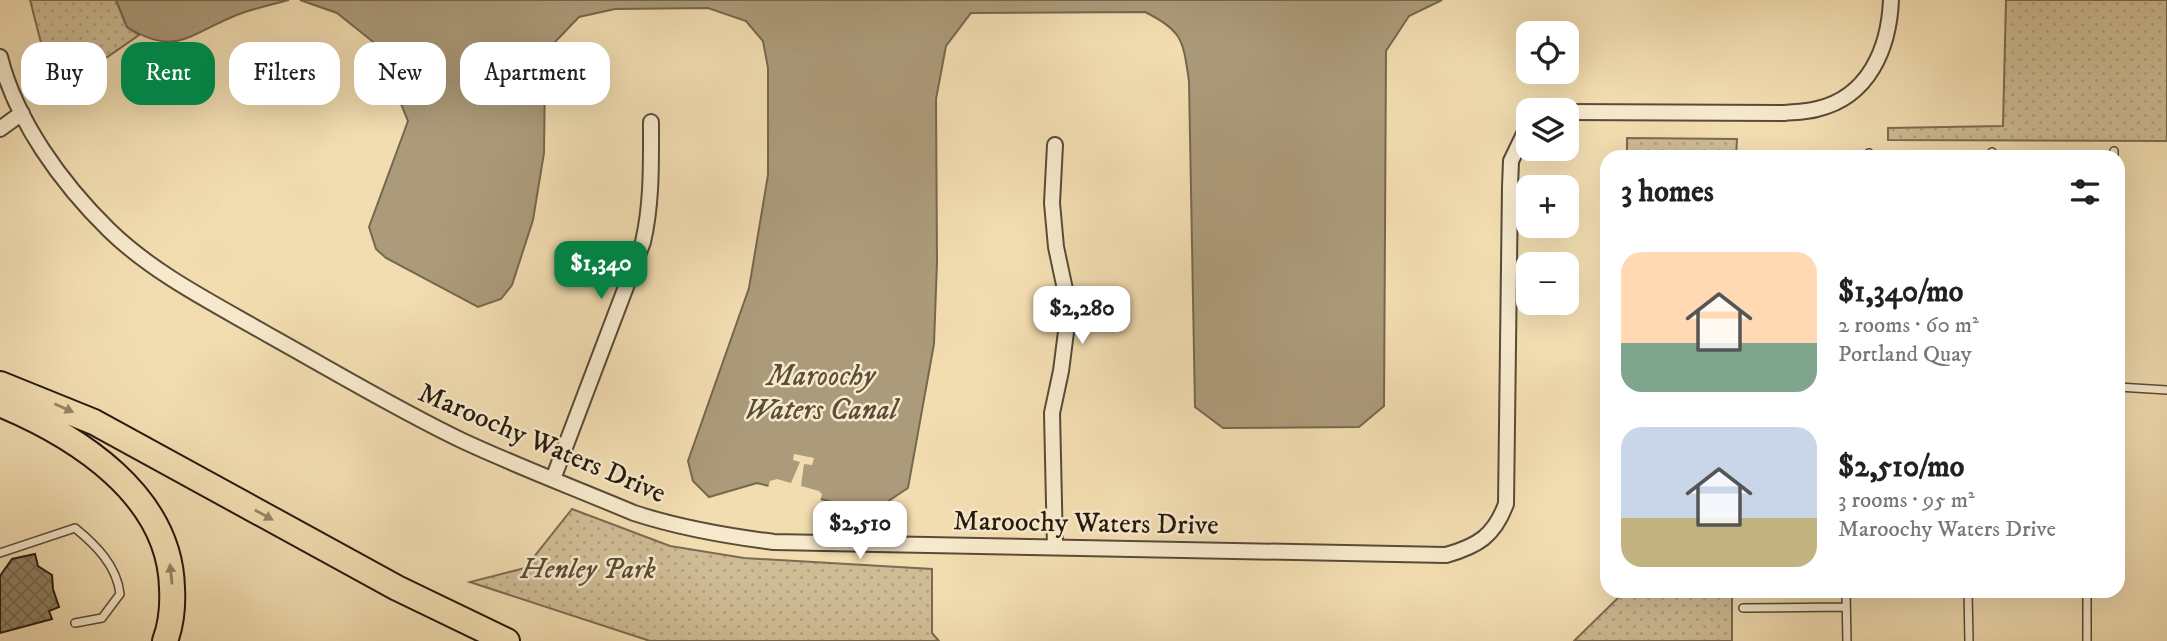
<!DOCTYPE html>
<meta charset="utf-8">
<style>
:root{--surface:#fff;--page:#f2f2f2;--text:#222;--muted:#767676;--accent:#0b8043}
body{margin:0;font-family:"IM FELL DW Pica",serif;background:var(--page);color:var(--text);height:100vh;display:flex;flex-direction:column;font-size:26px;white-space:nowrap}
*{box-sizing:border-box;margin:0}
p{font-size:23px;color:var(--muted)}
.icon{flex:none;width:38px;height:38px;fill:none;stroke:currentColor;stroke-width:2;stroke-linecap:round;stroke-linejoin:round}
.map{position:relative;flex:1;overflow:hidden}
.side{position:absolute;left:1600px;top:150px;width:525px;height:448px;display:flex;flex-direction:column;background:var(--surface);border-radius:21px;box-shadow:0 7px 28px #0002}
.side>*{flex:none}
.banner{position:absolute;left:21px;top:42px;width:665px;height:63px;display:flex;gap:14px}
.controls{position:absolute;left:1516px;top:21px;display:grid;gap:14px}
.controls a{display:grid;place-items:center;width:63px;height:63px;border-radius:14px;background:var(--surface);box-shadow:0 7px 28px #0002;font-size:35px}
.price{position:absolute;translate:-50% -60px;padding:0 16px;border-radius:14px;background:#fff;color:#222;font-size:23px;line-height:46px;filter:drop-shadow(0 2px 4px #0008)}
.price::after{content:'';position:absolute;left:50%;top:42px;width:21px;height:16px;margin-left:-10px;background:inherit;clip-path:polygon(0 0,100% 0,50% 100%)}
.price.current{background:var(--accent);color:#fff}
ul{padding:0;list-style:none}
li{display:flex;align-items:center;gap:21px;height:175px;padding:0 21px}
li span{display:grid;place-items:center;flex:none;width:196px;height:140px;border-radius:21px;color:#555}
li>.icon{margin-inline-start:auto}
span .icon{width:84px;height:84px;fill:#fffc;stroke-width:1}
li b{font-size:30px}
h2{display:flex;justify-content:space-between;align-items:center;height:84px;padding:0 21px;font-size:30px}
.pill{padding:0 24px;border-radius:21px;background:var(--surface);box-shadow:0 7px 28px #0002;font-size:24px;line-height:63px}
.pill.current{background:var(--accent);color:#fff}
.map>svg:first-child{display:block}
</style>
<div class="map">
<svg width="2167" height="641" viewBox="0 0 2167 641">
<defs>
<pattern id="park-dots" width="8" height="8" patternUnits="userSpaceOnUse" patternTransform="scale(1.75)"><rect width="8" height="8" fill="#cfbc95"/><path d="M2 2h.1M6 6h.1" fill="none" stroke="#b2a17f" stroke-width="1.8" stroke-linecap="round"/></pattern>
<pattern id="building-cross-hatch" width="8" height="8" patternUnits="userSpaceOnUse" patternTransform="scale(1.75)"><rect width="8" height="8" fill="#907f63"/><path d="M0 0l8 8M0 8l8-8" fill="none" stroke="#756750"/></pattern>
</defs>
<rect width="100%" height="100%" fill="#f2ddb1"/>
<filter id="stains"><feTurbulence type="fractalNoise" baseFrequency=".00286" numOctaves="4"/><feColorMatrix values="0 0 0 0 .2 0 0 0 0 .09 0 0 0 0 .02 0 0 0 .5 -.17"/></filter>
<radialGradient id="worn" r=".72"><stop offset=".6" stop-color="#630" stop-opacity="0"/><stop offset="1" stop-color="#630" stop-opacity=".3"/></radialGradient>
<path fill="url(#park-dots)" stroke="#7a6b52" stroke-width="2" d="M30,0H116L127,27L139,35L103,60L47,66Z
M2006,0H2167V141L1888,140V128L2003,126Z
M1627,138L1737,139L1736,157H1627Z
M572,509L670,546L744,558L932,569V633L939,641H650L470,582L525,568Z
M1624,592H1732V641H1574Z"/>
<path fill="#ac9b7a" stroke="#76674f" stroke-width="2" d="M116,0H289C270,5 250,9 232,17C187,36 174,56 127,27Z
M300,0H1442L1409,16L1386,51L1384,406L1359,427L1223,428L1195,407L1189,81C1183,42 1184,31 1145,12L971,13L946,46L936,99L937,262L934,344L908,488L872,512L757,483L709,497L693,481L688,461L749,288L768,175V68L763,41L746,21L708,8L615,9L579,17L554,43L545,72L544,153L533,220L512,285L501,299L478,307L386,258L376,249L369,227L408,121L377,45L337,13Z"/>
<path fill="#f2ddb1" d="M794,454L814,458L812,465L804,464L801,486L819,491L822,494L820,502L768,488L770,481L777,479L791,483L800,462L793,460Z"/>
<path fill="url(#building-cross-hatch)" stroke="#251a0e" stroke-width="2" d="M35,554L38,566L52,575L53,589L59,607L49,611L52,619L0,633V576L12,559Z"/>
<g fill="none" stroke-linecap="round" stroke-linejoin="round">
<defs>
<path id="lane" d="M1868,158L1869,153
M1991,158L1992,152
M2114,158V151
M2118,387L2167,390
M0,553L75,528C96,545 117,566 120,594L102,618L75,623
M1846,592L1847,641
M1968,592L1969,641
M1743,608L1846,607
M2087,641V592"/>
<path id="street" d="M0,57C16,121 62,184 109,230C155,275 217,305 272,337C335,372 398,410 463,441C519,467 577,489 634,513C680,528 726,536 774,542L1446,555C1478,546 1494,536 1506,504L1510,187L1511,161L1524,134L1528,131
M1566,112L1784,113C1794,112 1806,112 1817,109C1869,97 1889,48 1891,0
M0,129L22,113
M553,479L643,242C652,203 651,163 651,122
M1055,547L1052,413L1061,371L1067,324L1066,294L1056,247L1052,203L1055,145"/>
<path id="highway" d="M0,384L94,422L397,588L507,641
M0,404C77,436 170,495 172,588C173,606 171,625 165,641"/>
</defs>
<use href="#lane" stroke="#584b37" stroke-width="10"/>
<use href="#street" stroke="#584b37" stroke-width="18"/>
<use href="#highway" stroke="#251a0e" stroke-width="28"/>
<use href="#lane" stroke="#f7e9cc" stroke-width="7"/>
<use href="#street" stroke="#f7e9cc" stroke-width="14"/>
<use href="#highway" stroke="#f2ddb1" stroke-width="24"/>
</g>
<defs><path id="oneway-solid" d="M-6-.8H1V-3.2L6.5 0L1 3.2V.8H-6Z" transform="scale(1.75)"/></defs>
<g fill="#968568">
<use href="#oneway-solid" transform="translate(64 408) rotate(24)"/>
<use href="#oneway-solid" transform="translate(264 515) rotate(29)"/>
<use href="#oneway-solid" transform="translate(171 574) rotate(-96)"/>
</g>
<g text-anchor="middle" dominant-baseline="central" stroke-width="5" stroke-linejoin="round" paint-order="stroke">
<g font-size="28" fill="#251a0e" stroke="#f7e9cc">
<text transform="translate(542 443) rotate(23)">Maroochy Waters Drive</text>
<text transform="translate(1086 523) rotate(1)">Maroochy Waters Drive</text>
</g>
<g font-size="28" font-style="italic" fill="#584b36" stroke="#f7e9cc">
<text x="588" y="569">Henley Park</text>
</g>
<g font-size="30" font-style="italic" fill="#5b4e39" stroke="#f7e9cc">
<text x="821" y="376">Maroochy<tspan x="821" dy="34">Waters Canal</tspan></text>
</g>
</g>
<rect width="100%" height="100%" filter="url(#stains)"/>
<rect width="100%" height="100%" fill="url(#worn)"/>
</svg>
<div class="controls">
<a><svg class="icon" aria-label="locate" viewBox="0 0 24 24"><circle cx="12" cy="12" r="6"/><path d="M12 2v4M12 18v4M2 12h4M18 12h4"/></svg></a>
<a><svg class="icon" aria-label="layers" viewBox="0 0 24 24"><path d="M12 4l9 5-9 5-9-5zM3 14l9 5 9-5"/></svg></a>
<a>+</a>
<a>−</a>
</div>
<b class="price current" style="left:601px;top:301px">$1,340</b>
<b class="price" style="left:1082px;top:346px">$2,280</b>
<b class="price" style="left:860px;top:561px">$2,510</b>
<div class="banner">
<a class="pill">Buy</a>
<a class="pill current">Rent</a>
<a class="pill">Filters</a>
<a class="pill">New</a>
<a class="pill">Apartment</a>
</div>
<section class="side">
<h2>3 homes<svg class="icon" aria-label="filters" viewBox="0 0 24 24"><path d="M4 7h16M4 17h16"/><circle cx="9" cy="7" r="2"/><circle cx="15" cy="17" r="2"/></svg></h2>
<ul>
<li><span style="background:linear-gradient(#ffd9b3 65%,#7fa58c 0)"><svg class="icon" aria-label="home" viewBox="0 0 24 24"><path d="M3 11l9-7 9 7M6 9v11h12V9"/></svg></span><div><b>$1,340/mo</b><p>2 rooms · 60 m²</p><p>Portland Quay</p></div></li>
<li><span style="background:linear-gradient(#c9d6e8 65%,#c2b280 0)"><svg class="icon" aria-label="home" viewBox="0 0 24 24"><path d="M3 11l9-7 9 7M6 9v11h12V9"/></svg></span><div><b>$2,510/mo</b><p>3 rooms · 95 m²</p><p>Maroochy Waters Drive</p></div></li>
</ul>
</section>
</div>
